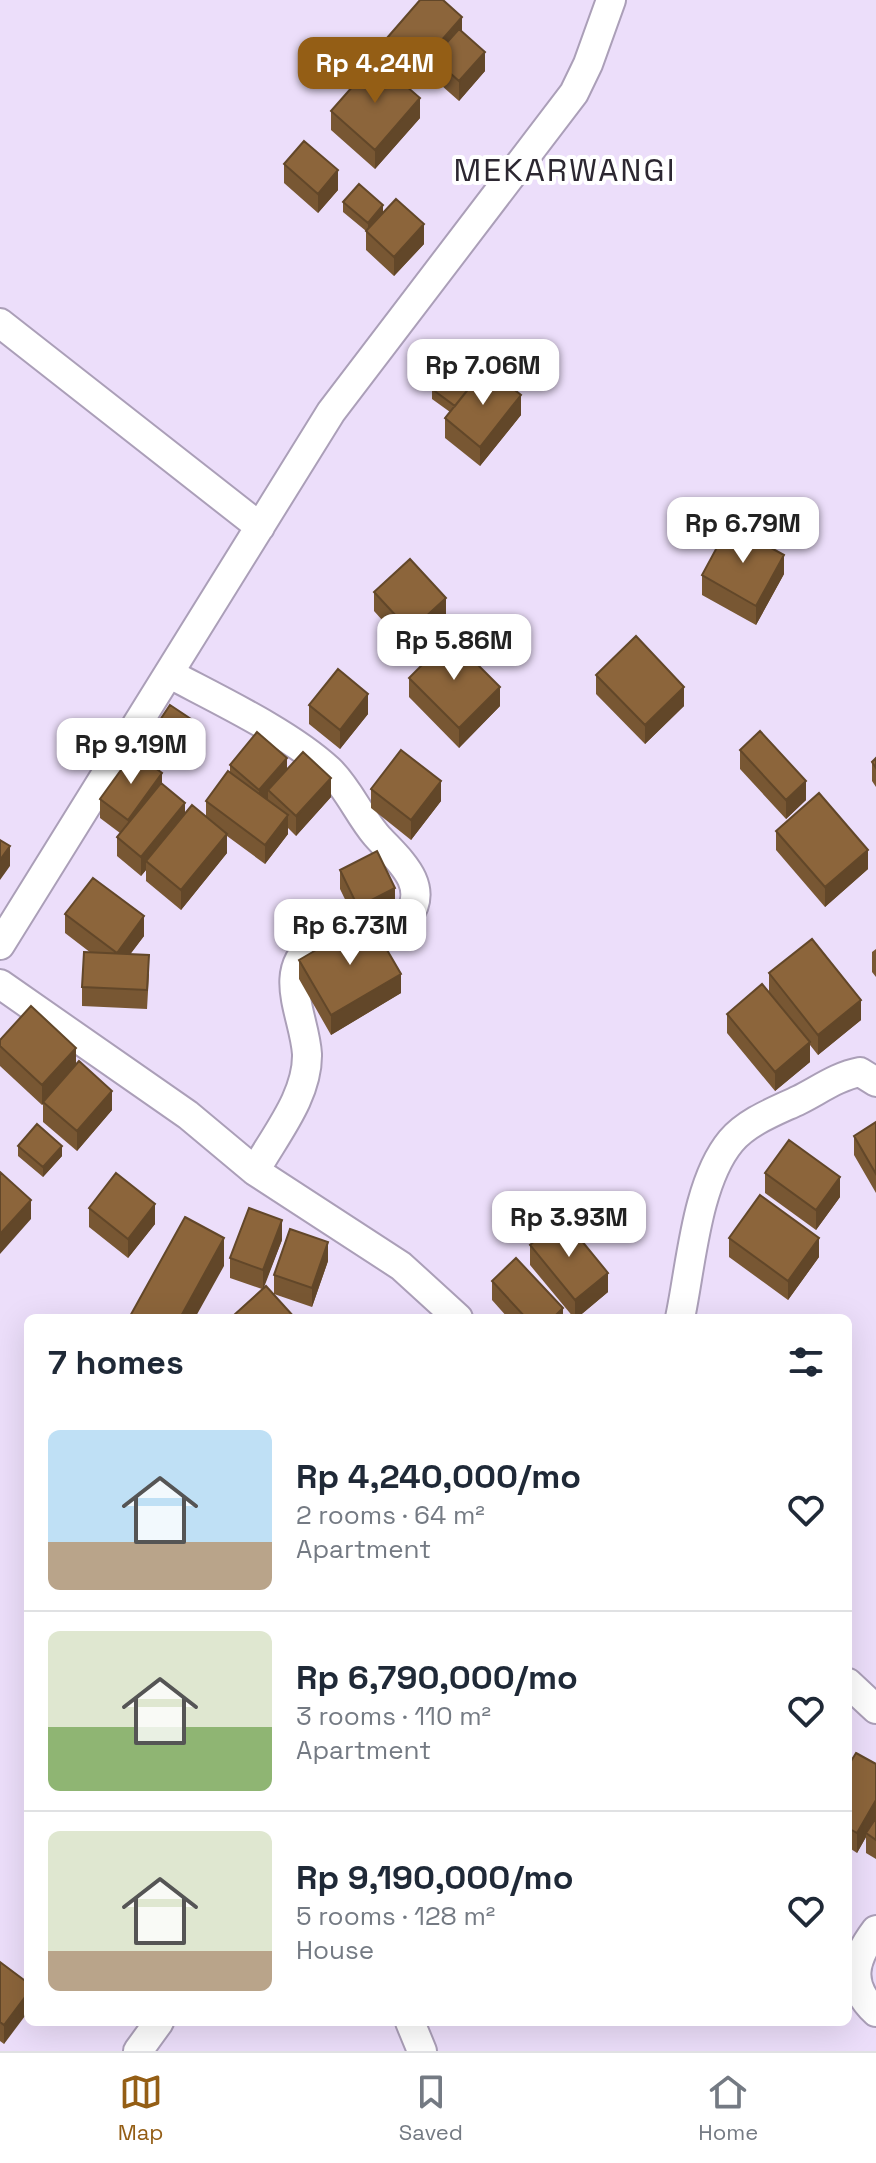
<!DOCTYPE html>
<meta charset="utf-8">
<style>
:root{--surface:#fff;--page:#f6f6f7;--text:#1f2937;--muted:#747a83;--line:#e0e1e3;--accent:#945e15}
body{margin:0;font-family:"Space Grotesk",sans-serif;background:var(--page);color:var(--text);height:100vh;display:flex;flex-direction:column;font-size:30px;white-space:nowrap}
*{box-sizing:border-box;margin:0}
p{font-size:26px;color:var(--muted)}
.icon{flex:none;width:44px;height:44px;fill:none;stroke:currentColor;stroke-width:2;stroke-linecap:round;stroke-linejoin:round}
.map{position:relative;flex:1;overflow:hidden}
.details{position:absolute;left:24px;top:1314px;width:828px;height:712px;display:flex;flex-direction:column;background:var(--surface);border-radius:12px;box-shadow:0 8px 32px #0002}
.details>*{flex:none}
.price{position:absolute;translate:-50% -68px;padding:0 18px;border-radius:16px;background:#fff;color:#222;font-size:26px;line-height:52px;filter:drop-shadow(0 2px 4px #0008)}
.price::after{content:'';position:absolute;left:50%;top:48px;width:24px;height:18px;margin-left:-12px;background:inherit;clip-path:polygon(0 0,100% 0,50% 100%)}
.price.active{background:var(--accent);color:#fff}
ul{padding:0;list-style:none}
li{display:flex;align-items:center;gap:24px;height:200px;padding:0 24px}
li+li{border-top:2px solid var(--line)}
li span{display:grid;place-items:center;flex:none;width:224px;height:160px;border-radius:12px;color:#555}
li>.icon{margin-inline-start:auto}
span .icon{width:96px;height:96px;fill:#fffc;stroke-width:1}
li b{font-size:34px}
h2{display:flex;justify-content:space-between;align-items:center;height:96px;padding:0 24px;font-size:34px}
.tabs{display:flex;justify-content:space-around;align-items:center;height:112px;border-top:2px solid var(--line);background:var(--surface);font-size:22px;color:var(--muted)}
.tabs a{display:grid;justify-items:center;gap:4px}
.tabs .active{color:var(--accent)}
.map>svg:first-child{display:block}
</style>
<div class="map">
<svg width="876" height="2051" viewBox="0 0 876 2051">
<rect width="100%" height="100%" fill="#ecdefa"/>
<g fill="none" stroke-linecap="round" stroke-linejoin="round">
<defs>
<path id="street" d="M0,323L260,527
M170,674C219,700 289,733 329,770C348,788 359,815 376,835C396,858 432,884 407,918C377,937 338,927 313,945C276,972 305,1017 307,1054C308,1096 275,1135 255,1171
M0,945L331,412L574,93L588,64L611,0
M0,984L188,1115L255,1171L401,1266L458,1318
M680,1318C691,1267 696,1183 731,1141C748,1121 776,1111 799,1100C819,1090 838,1076 860,1072L876,1082
M848,1683L876,1709
M876,1930C854,1959 846,1984 876,2012
M410,2022L422,2051
M138,2051L159,2022"/>
</defs>
<use href="#street" stroke="#ab9fb8" stroke-width="32"/>
<use href="#street" stroke="#fff" stroke-width="28"/>
</g>
<path fill="#785733" d="M462,31L485,71L459,101L433,78V70L419,85L387,57V38Z
M331,111L420,118L375,169L331,130Z
M284,164L338,190L318,213L284,183Z
M343,202L383,212L424,244L394,276L366,250V231L343,212Z
M474,382L521,415L480,466L445,438V418L450,412L432,399V389Z
M784,574L756,625L702,595V575Z
M374,592L446,618L410,651L374,611Z
M596,675L684,706L645,744L596,694Z
M409,678L500,706L459,748L409,697Z
M309,705L368,714L340,749L309,724Z
M191,729L165,768L144,754V744Z
M740,750L806,800L786,819L740,769Z
M876,758V787L872,781V762Z
M230,765L287,769L331,797L296,836L288,828V834L265,864L227,836V853L181,910L146,881V870L141,876L117,856V837L120,833L100,818V799L162,784L185,813L206,816V801L230,772Z
M371,789L441,801L411,840L371,808Z
M776,831L868,869L825,907L776,850Z
M340,870L395,907L370,920L401,993L331,1035L299,979V960L358,926L340,889Z
M65,914L144,936L130,954L149,974L147,1009L82,1006V987L91,953L65,933Z
M876,949V977L872,972V952Z
M769,973L861,1020L818,1055L810,1045V1062L775,1091L727,1033V1014L769,993Z
M0,1040L76,1064L112,1110L77,1151L43,1122V1104L42,1105L0,1066Z
M876,1122V1193L854,1155V1136Z
M18,1146L62,1156L43,1177L18,1156Z
M765,1173L840,1197L816,1230L765,1193Z
M89,1208L155,1224L128,1258L89,1227Z
M729,1238L819,1257L788,1300L729,1257Z
M282,1240L263,1288L295,1318H234V1315L262,1289L230,1278V1258Z
M530,1245L608,1292L577,1318H574L530,1265Z
M328,1261L312,1307L274,1294V1275Z
M492,1281L563,1318H508L492,1300Z
M876,1764V1859L866,1853V1837L857,1853L848,1847V1766Z
M0,1962L28,1983L4,2044L0,2041Z"/>
<path fill="#624729" d="M462,17V36L433,58V70L419,85V66Z
M485,52V71L459,101V81Z
M420,98V118L375,169V150Z
M338,170V190L318,213V194Z
M383,205V215L368,233V223Z
M424,224V244L394,276V257Z
M521,395V415L480,466V447Z
M784,555V574L756,625V606Z
M446,598V618L410,651V631Z
M500,687V706L459,748V728Z
M684,687V706L645,744V725Z
M368,694V714L340,749V730Z
M191,719V729L165,768V758Z
M287,758V777L268,790V800L259,810V790Z
M162,773V792L128,839V820Z
M331,778V797L296,836V816Z
M441,781V801L411,840V820Z
M806,781V800L786,819V800Z
M185,803V822L146,861V870L141,876V857Z
M288,815V834L265,864V845Z
M227,834V853L181,910V890Z
M10,846V866L0,880V860Z
M868,850V869L825,907V887Z
M395,888V907L358,926V907Z
M144,916V936L117,972V953Z
M401,974V993L331,1035V1015Z
M861,1000V1020L818,1055V1035Z
M810,1042V1062L775,1091V1072Z
M76,1048V1067L42,1105V1085Z
M112,1091V1110L77,1151V1131Z
M62,1146V1156L43,1177V1167Z
M840,1177V1197L816,1230V1210Z
M31,1200V1219L0,1254V1234Z
M155,1204V1224L128,1258V1239Z
M282,1220V1240L263,1290V1270Z
M224,1238V1266L195,1318H180Z
M819,1238V1257L788,1300V1281Z
M328,1242V1261L312,1307V1288Z
M608,1273V1292L577,1318H575V1300Z
M563,1308V1318H553Z
M876,1800V1819L866,1833V1837L857,1853V1833Z
M28,1993V2012L4,2044V2025Z"/>
<path fill="#8c653b" stroke="#624729" stroke-width="2" d="M420,0H443L462,17L419,66L387,38Z
M459,29L485,52L459,81L433,58Z
M376,60L420,98L375,150L331,111Z
M304,141L338,170L318,194L284,164Z
M359,184L383,205L368,223L343,202Z
M396,199L424,224L394,257L366,231Z
M450,364L474,382L455,406L432,389Z
M486,367L521,395L480,447L445,418Z
M729,525L784,555L756,606L702,575Z
M410,559L446,598L410,631L374,592Z
M636,636L684,687L645,725L596,675Z
M450,637L500,687L459,728L409,678Z
M338,669L368,694L340,730L309,705Z
M170,705L191,719L165,758L144,744Z
M760,731L806,781L786,800L740,750Z
M257,732L287,758L259,790L230,765Z
M401,750L441,781L411,820L371,789Z
M134,752L162,773L128,820L100,799Z
M303,752L331,778L296,816L268,790Z
M876,758V768L872,762Z
M228,771L288,815L265,845L206,801Z
M161,783L185,803L141,857L117,837Z
M819,793L868,850L825,887L776,831Z
M192,805L227,834L181,890L146,861Z
M0,840L10,846L0,860Z
M377,851L395,888L358,907L340,870Z
M93,878L144,916L117,953L65,914Z
M369,919L401,974L331,1015L299,960Z
M812,939L861,1000L818,1035L769,973Z
M84,952L149,955L147,990L82,987Z
M762,984L810,1042L775,1072L727,1014Z
M31,1006L76,1048L42,1085L0,1046V1040Z
M79,1061L112,1091L77,1131L43,1102Z
M876,1122V1174L854,1136Z
M37,1124L62,1146L43,1167L18,1146Z
M789,1140L840,1177L816,1210L765,1173Z
M0,1172L31,1200L0,1234Z
M116,1173L155,1204L128,1239L89,1208Z
M760,1195L819,1238L788,1281L729,1238Z
M249,1208L282,1220L263,1270L230,1258Z
M185,1217L224,1238L180,1318H129Z
M563,1218L608,1273L575,1300L530,1245Z
M290,1229L328,1242L312,1288L274,1275Z
M516,1258L563,1308L553,1318H526L492,1281Z
M266,1286L295,1318H237L234,1315Z
M856,1753L876,1764V1800L857,1833L848,1828V1766Z
M876,1818V1840L866,1833Z
M0,1962L28,1983V1993L4,2025L0,2022Z"/>
<g text-anchor="middle" dominant-baseline="central" stroke-width="8" stroke-linejoin="round" paint-order="stroke">
<g font-size="32" letter-spacing="2" fill="#2c2731" stroke="#fff">
<text x="565" y="170">MEKARWANGI</text>
</g>
</g>
</svg>
<b class="price active" style="left:375px;top:105px">Rp 4.24M</b>
<b class="price" style="left:483px;top:407px">Rp 7.06M</b>
<b class="price" style="left:743px;top:565px">Rp 6.79M</b>
<b class="price" style="left:454px;top:682px">Rp 5.86M</b>
<b class="price" style="left:131px;top:786px">Rp 9.19M</b>
<b class="price" style="left:350px;top:967px">Rp 6.73M</b>
<b class="price" style="left:569px;top:1259px">Rp 3.93M</b>
<section class="details">
<h2>7 homes<svg class="icon" aria-label="filters" viewBox="0 0 24 24"><path d="M4 7h16M4 17h16"/><circle cx="9" cy="7" r="2"/><circle cx="15" cy="17" r="2"/></svg></h2>
<ul>
<li><span style="background:linear-gradient(#bfe0f5 70%,#b9a48a 0)"><svg class="icon" aria-label="home" viewBox="0 0 24 24"><path d="M3 11l9-7 9 7M6 9v11h12V9"/></svg></span><div><b>Rp 4,240,000/mo</b><p>2 rooms · 64 m²</p><p>Apartment</p></div><svg class="icon" aria-label="heart" viewBox="0 0 24 24"><path d="M12 20l-8-8c-3-5 5-10 8-4 3-6 11-1 8 4z"/></svg></li>
<li><span style="background:linear-gradient(#dfe7d0 60%,#8fb573 0)"><svg class="icon" aria-label="home" viewBox="0 0 24 24"><path d="M3 11l9-7 9 7M6 9v11h12V9"/></svg></span><div><b>Rp 6,790,000/mo</b><p>3 rooms · 110 m²</p><p>Apartment</p></div><svg class="icon" aria-label="heart" viewBox="0 0 24 24"><path d="M12 20l-8-8c-3-5 5-10 8-4 3-6 11-1 8 4z"/></svg></li>
<li><span style="background:linear-gradient(#dfe7d0 75%,#b9a48a 0)"><svg class="icon" aria-label="home" viewBox="0 0 24 24"><path d="M3 11l9-7 9 7M6 9v11h12V9"/></svg></span><div><b>Rp 9,190,000/mo</b><p>5 rooms · 128 m²</p><p>House</p></div><svg class="icon" aria-label="heart" viewBox="0 0 24 24"><path d="M12 20l-8-8c-3-5 5-10 8-4 3-6 11-1 8 4z"/></svg></li>
</ul>
</section>
</div>
<nav class="tabs">
<a class="active"><svg class="icon" aria-label="map" viewBox="0 0 24 24"><path d="M3 6l6-2 6 2 6-2v14l-6 2-6-2-6 2zM9 4v14M15 6v14"/></svg>Map</a>
<a><svg class="icon" aria-label="saved" viewBox="0 0 24 24"><path d="M7 4h10v16l-5-4-5 4z"/></svg>Saved</a>
<a><svg class="icon" aria-label="home" viewBox="0 0 24 24"><path d="M3 11l9-7 9 7M6 9v11h12V9"/></svg>Home</a>
</nav>
